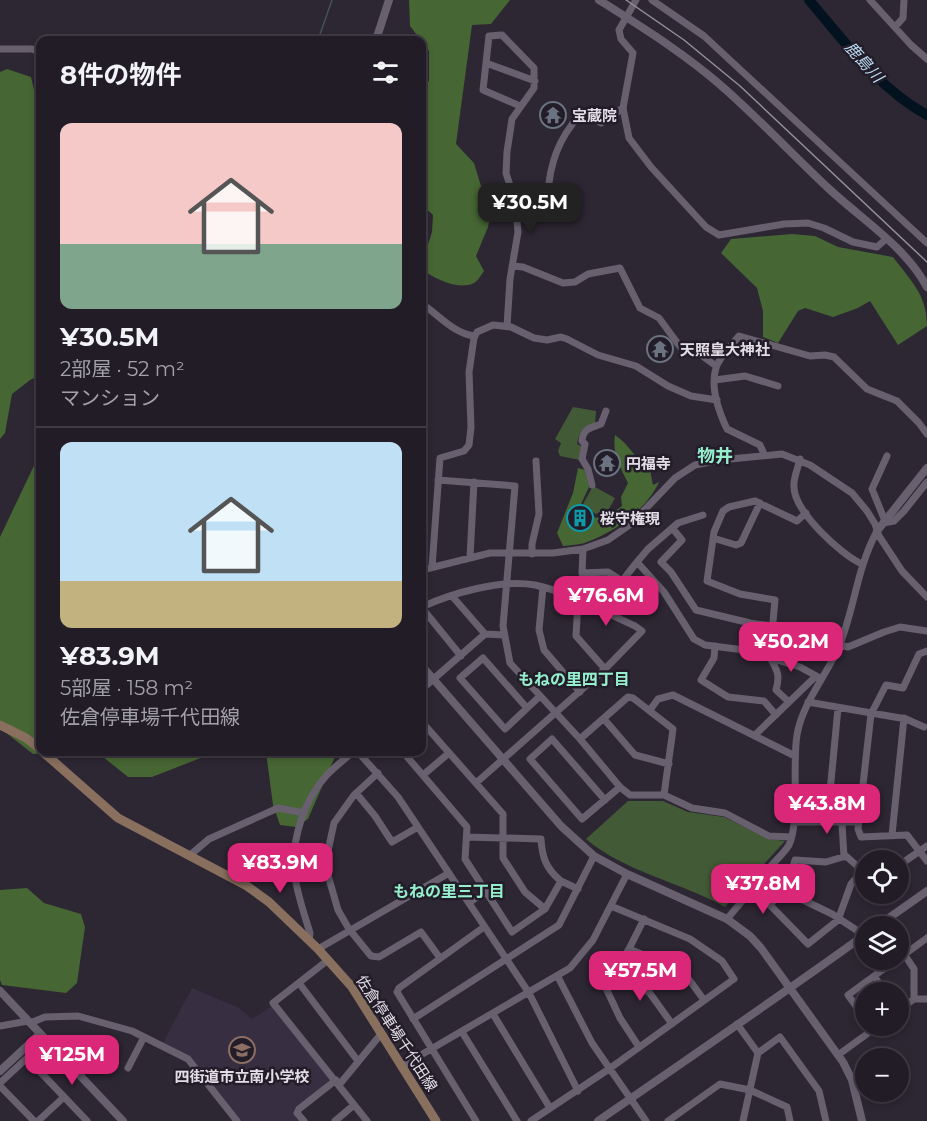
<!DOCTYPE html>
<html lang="ja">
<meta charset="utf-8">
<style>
:root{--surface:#221c26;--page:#2e2932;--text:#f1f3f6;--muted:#a2a1a7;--line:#3f3a43;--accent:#db2777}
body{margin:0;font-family:Montserrat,"Noto Sans JP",sans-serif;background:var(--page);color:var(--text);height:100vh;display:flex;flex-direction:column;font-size:22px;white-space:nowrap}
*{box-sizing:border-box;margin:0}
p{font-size:20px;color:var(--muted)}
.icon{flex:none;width:33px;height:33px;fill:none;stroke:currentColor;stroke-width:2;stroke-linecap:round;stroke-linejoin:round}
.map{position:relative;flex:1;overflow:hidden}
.sheet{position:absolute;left:36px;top:36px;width:390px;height:720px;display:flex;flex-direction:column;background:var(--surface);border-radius:12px;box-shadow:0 3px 9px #0003,0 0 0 2px var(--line)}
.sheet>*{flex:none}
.controls{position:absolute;left:855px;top:850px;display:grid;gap:12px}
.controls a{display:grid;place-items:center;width:54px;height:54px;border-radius:50%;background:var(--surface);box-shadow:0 3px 9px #0003,0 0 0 2px var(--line);font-size:30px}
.price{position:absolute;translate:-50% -51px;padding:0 14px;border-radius:12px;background:var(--accent);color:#fff;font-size:20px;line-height:39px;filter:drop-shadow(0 2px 3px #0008)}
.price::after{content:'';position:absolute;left:50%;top:36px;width:18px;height:14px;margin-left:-9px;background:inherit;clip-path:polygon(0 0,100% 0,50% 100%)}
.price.selected{background:#222;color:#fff}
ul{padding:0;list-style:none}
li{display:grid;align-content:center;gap:12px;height:318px;padding:0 24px}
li+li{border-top:2px solid var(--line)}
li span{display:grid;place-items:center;height:186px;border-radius:12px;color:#555}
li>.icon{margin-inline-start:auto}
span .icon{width:108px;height:108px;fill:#fffc;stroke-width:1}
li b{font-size:26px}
h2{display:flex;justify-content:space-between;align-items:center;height:72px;padding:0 24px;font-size:26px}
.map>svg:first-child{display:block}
</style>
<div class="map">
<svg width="927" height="1121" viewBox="0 0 927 1121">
<rect width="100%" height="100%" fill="#2d2633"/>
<path fill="#382e41" d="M192,988L239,1008L252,1019L272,1006L331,1079L293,1111L301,1121H242L191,1057L163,1043Z"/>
<path fill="#435a36" d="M573,407L596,411L595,424C582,427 580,431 577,444L583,447L580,460L560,456L558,451L561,443L555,439Z
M593,486L615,498L609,509L596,514L582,506Z
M628,801H663L688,812L724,817L769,839L785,841L725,907C680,882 625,872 586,839Z"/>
<path fill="#466633" d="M409,0H510L491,24L472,25L456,144L474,163L481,186L496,190L488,227L476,256L484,271C481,275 478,281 474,283C457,291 435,278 422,270V263L432,232L433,215L422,205V89L429,81V51L410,26Z
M7,69L31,77L38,107L40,110V375L30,380L12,394L5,433L0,439V72Z
M792,234L815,236L838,247L893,257C911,281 927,295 927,326L898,345L870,301L858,308L833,317L805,308L798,311L778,343L763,337V311L757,288L721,253L731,239Z
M615,435C629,444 636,460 650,470L653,485L659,482C647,509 615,532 587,542C580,545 571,545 563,546L557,533L573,493L578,468L585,470L589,487L580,506L596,518L611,514L622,506L621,497L628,483C620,467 612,453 615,435Z
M40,453V752H51L33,754L0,728V537Z
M97,752H216L152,777H128Z
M266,752H337L308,819L296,827L280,825L273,805Z
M27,888L44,903L81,914L85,927L77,983L66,993L2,985L0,980V890Z"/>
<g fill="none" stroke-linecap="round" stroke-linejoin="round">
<path stroke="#45505b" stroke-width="1.5" d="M318,40L332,0"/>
<path stroke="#02131f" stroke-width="10" d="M809,0C844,41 879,89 927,115"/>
<path stroke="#68606f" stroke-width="7" d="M636,0L619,30L621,39L633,53L623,108L629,138L651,167L706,227L719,235L784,224L808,223L824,228L853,242L877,247L886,239
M652,0L704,36L927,243
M870,0L911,45L927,59
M895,27L903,18L904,0
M0,49H32L40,52
M486,63L535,81
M515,201L545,200L548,196C549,165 558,139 579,116L591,117L601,123L623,108
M512,266L523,267L563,283L575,282L588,274L620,268L640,308L659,318L681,348L697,352L716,366
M422,304C439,315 453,333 474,336
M507,326L510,279L518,232L515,201L506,173L507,152L512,119L534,88V68L502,35L489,36L483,90L520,106
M715,380L745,376L778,386
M764,454L760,445L727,429C719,412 710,387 716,368C719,357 732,345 739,336L810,356L825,355L834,357L867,389L897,401L919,423L927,434
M800,459C798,468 793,479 794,487C794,511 841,555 862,564
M438,480L515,486L503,626L510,663L580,739L620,787L630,795H664L673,729L633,698L628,697L580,739
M592,485L588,469L582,459L585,444L582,441C583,428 591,428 601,424L606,411
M703,515L678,523L648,549L637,562L664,592L694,639L705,645L752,651L764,656L771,643L775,600L740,594L707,581L714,532L723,511L729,507L755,501L797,521L806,513
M885,521L872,489L887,456
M883,523L894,521L904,511L927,482
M673,529L682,540L661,562L671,572L696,610L750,623L772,626
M713,538L736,545L741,543L760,503
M583,549L582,573L608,572L622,581L637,562
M532,554V544L539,514L536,461
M470,557L474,482
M432,567L440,458L464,451L469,445L471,427L469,372L474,338L477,332L493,325L511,327L534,338L547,340L561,337L567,339L598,355L636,366L668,386L691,396L717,400
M422,570L490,553H553L583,549L608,540L631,524L675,478L695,465L720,460L782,454L810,465L852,493L867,511L875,524L879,536L902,571L927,597
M543,587L539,630L544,650L580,692
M452,596L485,634L504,635
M578,601L576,636L605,669
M422,607C452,593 501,579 535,585C565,591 606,613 635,626L642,631L605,669L476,783
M422,608L461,656
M840,645L848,647L884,632L900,627L927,631
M715,646L714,658L701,680L728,697L764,701L776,715
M927,651L919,654L903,688L886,685L871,714L858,829L861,837L907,835L927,861
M764,656L800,667L820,678
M770,658C778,671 780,676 776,690L789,702
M422,689L485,634
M808,702L906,719L924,727
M527,708L483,658L460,678L505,729L540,696
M650,710L658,699L673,695L795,756
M604,719L635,755L669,764
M422,722L503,814V858L525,892L545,909
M756,734L816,676
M358,752L398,797L529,993L578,1091
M403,752L467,827L465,859L512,932L545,909L561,881L578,889
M378,773L354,795L334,823L325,865L338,910L349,929L371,956L379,957L421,932L440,958
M423,775L449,753
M356,793L375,816L392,842L418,827
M664,795L692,808L725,813L769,836L791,837
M605,800L552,739L530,759L582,819L620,787
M794,822H859
M827,823L838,708
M842,823L844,857
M892,835L904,718
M467,837L541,839C542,857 546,869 561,881
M189,856L209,839L278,808L304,813
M898,866L927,846
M769,869L788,882L801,899L832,914L864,935
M862,871L851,884L838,920L808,944L770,905L788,882L795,860L826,862L846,856L866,874
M469,903L486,891
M727,919C742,901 757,884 771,866C777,859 785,852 789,845C800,822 792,763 797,735C803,701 827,676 840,644C855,606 857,568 877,531
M309,940L310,933C304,913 296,891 294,870C292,839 304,800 326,776C334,767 344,760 353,752
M318,949L449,873
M629,949L671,966L685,974L704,1000
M904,954L914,969V999
M901,957L927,938
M328,960L273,1003L367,1121
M874,976L886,993
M558,977L592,1043L646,1121
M611,977L649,992L672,1024
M299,983L358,1061
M898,1011L914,999H927
M493,1014L550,1108
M413,1019L559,925L594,856
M866,1020L848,995L896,960
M30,1023L45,1017L78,1016L132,1031L188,1059L237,1121
M737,1024L758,1053L743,1121
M0,1026L28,1021
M462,1032L517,1121
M639,1047L620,1018L605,986L629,949L644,919
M758,1053L780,1037L819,1091L826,1121
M838,1055L878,1026
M402,1066L570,968L593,940L627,874
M128,1068L144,1037
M0,1083L27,1058L87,1121
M339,1085L381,1034
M0,1086L34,1121
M38,1121L64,1097
M304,1121L297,1113L299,1109L336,1080
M335,1121L354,1105
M476,1121L397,992L399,988L484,927
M531,1121L609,1069L734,979L722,961L690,939L611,906
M668,1121L720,1084L750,1090L787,1107L790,1121"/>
<path stroke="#68606f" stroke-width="8" d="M599,0C642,27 687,55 725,89C761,121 793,155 827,187C861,219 905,246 927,287
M376,40L389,0
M877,531L927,468
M422,666L561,826L594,856L627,874L727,919L750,936L761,948L843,1062L852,1080L862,1121
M876,927L927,891
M0,991L123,1121
M0,1071L40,1034
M598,1121C688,1059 777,998 866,934"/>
<path stroke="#896f5e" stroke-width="9" d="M0,725L26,738L40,749
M43,752L118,818L247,886L269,902L318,949L352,987L436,1121"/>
<path stroke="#948e99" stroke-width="1.5" d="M626,0L684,40L740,86L927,262"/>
</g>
<defs>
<symbol id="temple-ring" viewBox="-11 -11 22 22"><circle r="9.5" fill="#231c29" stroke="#6b7280" stroke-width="1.5"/><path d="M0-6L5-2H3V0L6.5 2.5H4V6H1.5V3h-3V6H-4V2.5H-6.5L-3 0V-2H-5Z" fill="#6b7280"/></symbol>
<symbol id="building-ring" viewBox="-11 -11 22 22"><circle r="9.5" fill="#231c29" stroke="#0f9aa8" stroke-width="1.5"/><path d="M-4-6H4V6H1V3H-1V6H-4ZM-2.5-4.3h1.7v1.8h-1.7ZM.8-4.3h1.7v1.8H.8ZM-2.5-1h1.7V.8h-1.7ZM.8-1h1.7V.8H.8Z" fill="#0f9aa8"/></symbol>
<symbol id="school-ring" viewBox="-11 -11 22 22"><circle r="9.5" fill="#231c29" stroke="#8d6e63" stroke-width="1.5"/><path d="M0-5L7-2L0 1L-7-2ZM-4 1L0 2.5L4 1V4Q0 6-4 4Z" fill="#8d6e63"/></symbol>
</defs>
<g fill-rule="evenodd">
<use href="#temple-ring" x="538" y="100" width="30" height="30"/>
<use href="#temple-ring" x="645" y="334" width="30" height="30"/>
<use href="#temple-ring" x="592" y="448" width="30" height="30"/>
<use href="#building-ring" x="565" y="503" width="30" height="30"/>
<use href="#school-ring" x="227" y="1035" width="30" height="30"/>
</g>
<g text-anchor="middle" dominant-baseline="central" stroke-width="5" stroke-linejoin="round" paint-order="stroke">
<g font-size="15" font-weight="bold" fill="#e2dde6" stroke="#231c29" text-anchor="start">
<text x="572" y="115">宝蔵院</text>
<text x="680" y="349">天照皇大神社</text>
<text x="626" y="463">円福寺</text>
<text x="600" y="518">桜守権現</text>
<text x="242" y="1076" text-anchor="middle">四街道市立南小学校</text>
</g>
<g font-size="15" fill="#e2dde6" stroke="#231c29">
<text transform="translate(397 1033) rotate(57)">佐倉停車場千代田線</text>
</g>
<g font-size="16" font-style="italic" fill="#bcdcf3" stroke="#231c29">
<text transform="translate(864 62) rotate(48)">鹿島川</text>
</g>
<g font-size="16" font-weight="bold" fill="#95efcd" stroke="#231c29">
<text x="574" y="679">もねの里四丁目</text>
<text x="449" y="891">もねの里三丁目</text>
</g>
<g font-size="18" font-weight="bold" fill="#95efcd" stroke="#231c29">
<text x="715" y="456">物井</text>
</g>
</g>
</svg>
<div class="controls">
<a><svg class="icon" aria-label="locate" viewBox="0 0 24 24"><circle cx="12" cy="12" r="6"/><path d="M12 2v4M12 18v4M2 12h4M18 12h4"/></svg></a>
<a><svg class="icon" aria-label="layers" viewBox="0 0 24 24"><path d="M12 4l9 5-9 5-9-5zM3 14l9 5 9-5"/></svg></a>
<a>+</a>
<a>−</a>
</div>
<b class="price selected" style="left:530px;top:234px">¥30.5M</b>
<b class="price" style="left:606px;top:627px">¥76.6M</b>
<b class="price" style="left:791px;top:673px">¥50.2M</b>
<b class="price" style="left:827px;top:835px">¥43.8M</b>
<b class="price" style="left:280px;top:894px">¥83.9M</b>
<b class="price" style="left:763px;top:915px">¥37.8M</b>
<b class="price" style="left:640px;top:1002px">¥57.5M</b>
<b class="price" style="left:72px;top:1086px">¥125M</b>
<section class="sheet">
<h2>8件の物件<svg class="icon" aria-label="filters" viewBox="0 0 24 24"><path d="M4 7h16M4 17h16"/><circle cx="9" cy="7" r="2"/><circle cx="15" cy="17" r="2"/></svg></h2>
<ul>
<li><span style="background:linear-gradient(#f6c9c9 65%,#7fa58c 0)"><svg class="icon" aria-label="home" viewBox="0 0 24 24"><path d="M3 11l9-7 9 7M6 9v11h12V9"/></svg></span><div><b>¥30.5M</b><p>2部屋 · 52 m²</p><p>マンション</p></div></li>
<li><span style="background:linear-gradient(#bfe0f5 75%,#c2b280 0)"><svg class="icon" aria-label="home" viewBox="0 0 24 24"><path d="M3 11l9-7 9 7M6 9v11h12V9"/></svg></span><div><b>¥83.9M</b><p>5部屋 · 158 m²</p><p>佐倉停車場千代田線</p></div></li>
</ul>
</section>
</div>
